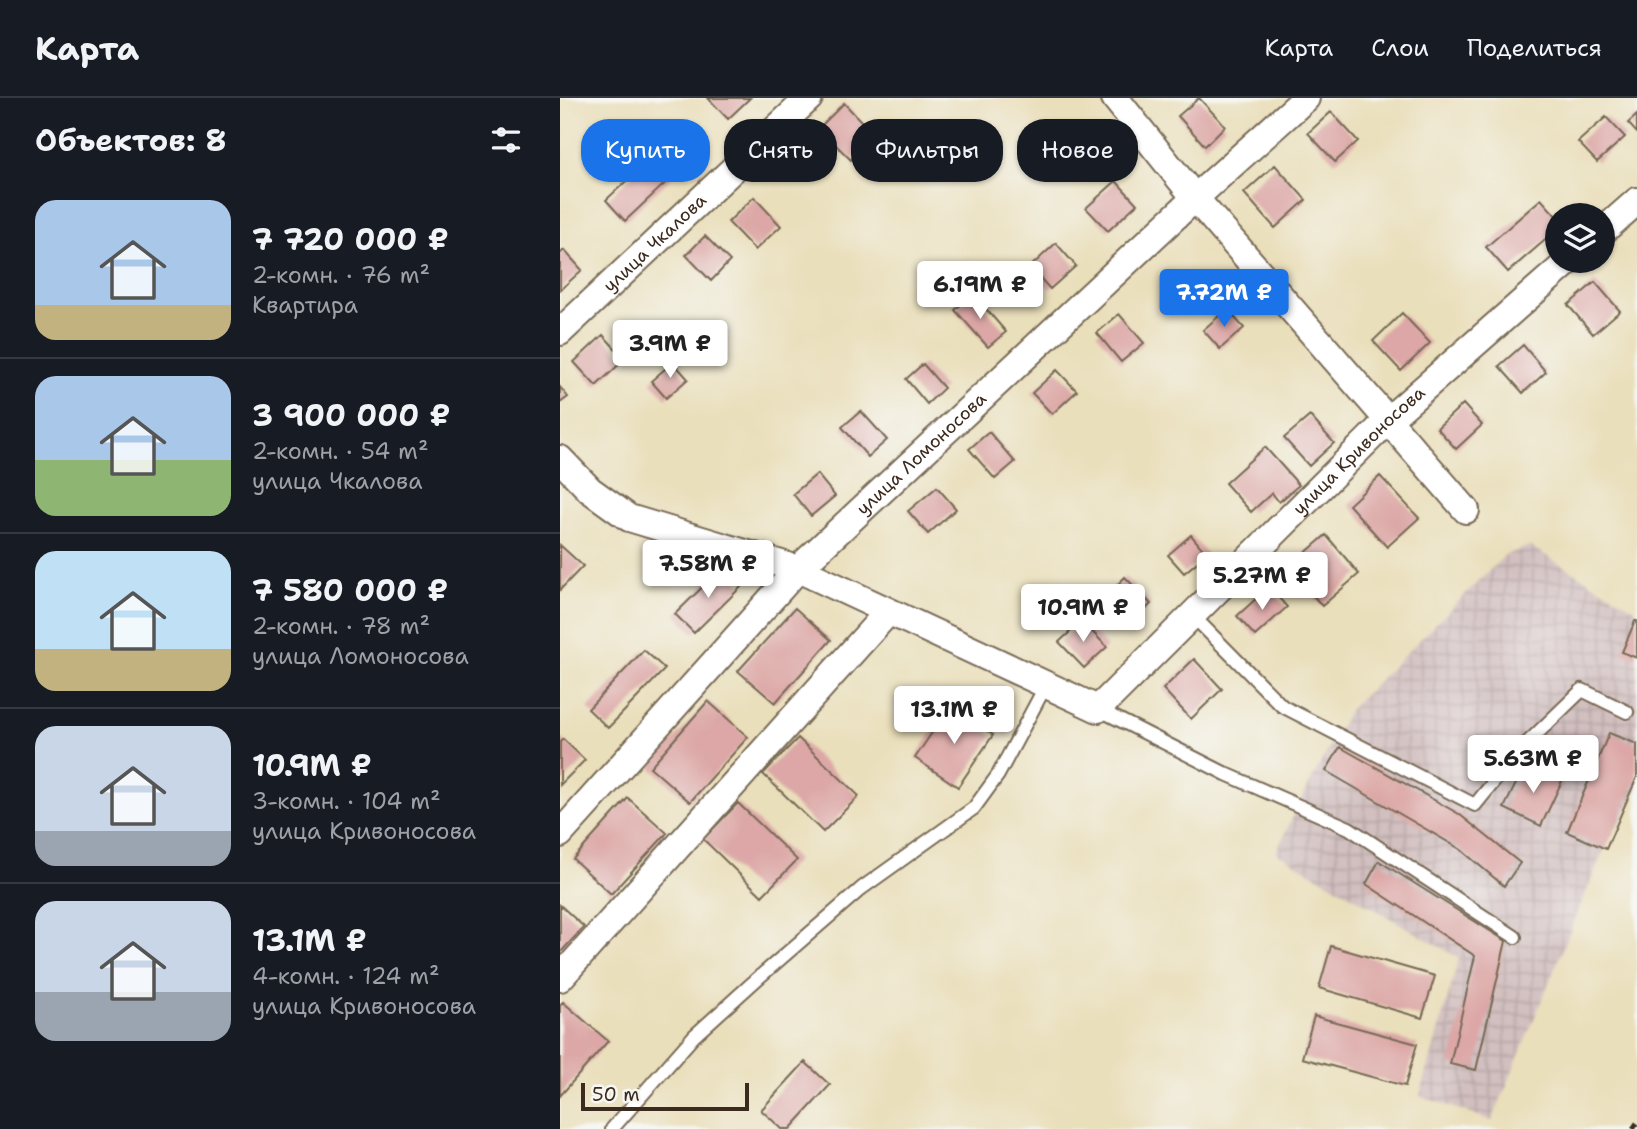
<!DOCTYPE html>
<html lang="ru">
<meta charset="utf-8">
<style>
:root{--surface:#171b24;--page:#242831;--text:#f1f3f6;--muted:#9ea1a6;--line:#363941;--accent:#1a73e8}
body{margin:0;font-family:"Shantell Sans",sans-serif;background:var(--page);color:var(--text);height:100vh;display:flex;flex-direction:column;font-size:26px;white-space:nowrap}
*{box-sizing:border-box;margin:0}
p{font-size:23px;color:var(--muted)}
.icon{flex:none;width:38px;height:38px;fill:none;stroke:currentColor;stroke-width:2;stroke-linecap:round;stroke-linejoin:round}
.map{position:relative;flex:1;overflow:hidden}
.sheet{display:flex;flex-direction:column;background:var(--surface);width:560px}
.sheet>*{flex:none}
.banner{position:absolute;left:21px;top:21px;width:665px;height:63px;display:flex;gap:14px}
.controls{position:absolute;left:985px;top:105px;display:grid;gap:14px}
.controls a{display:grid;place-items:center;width:70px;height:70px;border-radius:50%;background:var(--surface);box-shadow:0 2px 5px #0004;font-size:35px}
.scale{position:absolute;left:21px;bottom:18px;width:168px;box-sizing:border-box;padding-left:7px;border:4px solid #3b2a1e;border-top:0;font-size:19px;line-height:24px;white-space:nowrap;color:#3b2a1e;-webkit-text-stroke:5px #f6f6f2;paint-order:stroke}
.price{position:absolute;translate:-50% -60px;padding:0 16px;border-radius:7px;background:#fff;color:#222;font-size:23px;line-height:46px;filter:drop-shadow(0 2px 4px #0008)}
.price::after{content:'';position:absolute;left:50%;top:42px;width:21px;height:16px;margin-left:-10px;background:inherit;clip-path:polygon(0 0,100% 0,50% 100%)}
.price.on{background:var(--accent);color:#fff}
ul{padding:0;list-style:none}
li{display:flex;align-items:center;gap:21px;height:175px;padding:0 35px}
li+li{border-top:2px solid var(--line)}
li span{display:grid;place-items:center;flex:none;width:196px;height:140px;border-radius:21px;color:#555}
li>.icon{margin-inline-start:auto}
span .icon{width:84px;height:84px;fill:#fffc;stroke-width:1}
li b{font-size:30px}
h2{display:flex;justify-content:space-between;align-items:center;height:84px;padding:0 35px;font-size:30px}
.pill{padding:0 24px;border-radius:28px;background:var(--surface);box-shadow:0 2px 5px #0004;font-size:24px;line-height:63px}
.pill.on{background:var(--accent);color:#fff}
header{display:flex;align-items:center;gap:42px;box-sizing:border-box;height:98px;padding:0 35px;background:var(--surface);border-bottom:2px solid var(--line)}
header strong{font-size:33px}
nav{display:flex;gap:38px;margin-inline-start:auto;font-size:24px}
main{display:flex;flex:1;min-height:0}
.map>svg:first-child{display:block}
</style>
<header>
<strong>Карта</strong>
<nav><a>Карта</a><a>Слои</a><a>Поделиться</a></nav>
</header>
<main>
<section class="sheet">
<h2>Объектов: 8<svg class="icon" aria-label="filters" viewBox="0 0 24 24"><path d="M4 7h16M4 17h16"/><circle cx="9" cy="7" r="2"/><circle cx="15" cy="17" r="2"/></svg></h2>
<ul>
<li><span style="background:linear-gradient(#a9c7e8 75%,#c2b280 0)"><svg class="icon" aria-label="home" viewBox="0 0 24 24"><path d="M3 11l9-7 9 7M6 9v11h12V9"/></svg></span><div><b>7 720 000 ₽</b><p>2-комн. · 76 m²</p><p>Квартира</p></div></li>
<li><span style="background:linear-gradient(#a9c7e8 60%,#8fb573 0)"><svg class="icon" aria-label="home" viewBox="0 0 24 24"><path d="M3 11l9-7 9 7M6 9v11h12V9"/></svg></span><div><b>3 900 000 ₽</b><p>2-комн. · 54 m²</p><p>улица Чкалова</p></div></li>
<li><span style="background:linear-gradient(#bfe0f5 70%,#c2b280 0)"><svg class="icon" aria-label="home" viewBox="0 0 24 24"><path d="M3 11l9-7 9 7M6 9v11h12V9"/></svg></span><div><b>7 580 000 ₽</b><p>2-комн. · 78 m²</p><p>улица Ломоносова</p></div></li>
<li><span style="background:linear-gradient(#c9d6e8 75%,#9aa5b1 0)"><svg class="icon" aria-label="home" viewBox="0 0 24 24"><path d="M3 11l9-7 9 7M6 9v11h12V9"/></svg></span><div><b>10.9M ₽</b><p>3-комн. · 104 m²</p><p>улица Кривоносова</p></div></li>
<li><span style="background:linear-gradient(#c9d6e8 65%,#9aa5b1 0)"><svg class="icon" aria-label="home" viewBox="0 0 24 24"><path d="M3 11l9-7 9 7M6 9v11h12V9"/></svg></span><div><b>13.1M ₽</b><p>4-комн. · 124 m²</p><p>улица Кривоносова</p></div></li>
</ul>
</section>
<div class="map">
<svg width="1077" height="1031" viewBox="0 0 1077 1031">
<defs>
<pattern id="industrial-grid" width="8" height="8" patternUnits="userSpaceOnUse" patternTransform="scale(1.75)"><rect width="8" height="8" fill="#d2bfc0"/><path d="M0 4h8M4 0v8" fill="none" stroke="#b5a4a5"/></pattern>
</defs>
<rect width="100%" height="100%" fill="#f6f6f2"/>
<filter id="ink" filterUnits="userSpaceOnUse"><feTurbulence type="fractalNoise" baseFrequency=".0143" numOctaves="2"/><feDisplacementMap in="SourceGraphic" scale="14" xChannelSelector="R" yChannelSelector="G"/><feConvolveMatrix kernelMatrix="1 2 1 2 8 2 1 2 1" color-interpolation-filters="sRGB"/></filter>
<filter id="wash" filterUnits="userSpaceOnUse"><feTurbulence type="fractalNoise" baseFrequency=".00686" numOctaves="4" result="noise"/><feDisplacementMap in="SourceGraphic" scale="28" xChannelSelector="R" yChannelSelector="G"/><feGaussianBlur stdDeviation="1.57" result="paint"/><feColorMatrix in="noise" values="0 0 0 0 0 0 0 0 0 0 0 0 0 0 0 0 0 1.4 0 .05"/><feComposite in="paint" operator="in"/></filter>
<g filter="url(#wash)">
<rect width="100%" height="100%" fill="#eadfbb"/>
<path fill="url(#industrial-grid)" d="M970,448L1077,512V692L1041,758L932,1023L860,998L899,860L716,754L742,700L789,612L945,457Z"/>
<g id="blocks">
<path fill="#dca7a6" d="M148,0H190L168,21Z
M639,0L665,28L645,48L618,18Z
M284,5L316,39L291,62L259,30Z
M771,14L798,43L775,64L748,35Z
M1077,17V35L1068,25Z
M1046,19L1065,39L1037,64L1018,44Z
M95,56L114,77L65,123L46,102Z
M715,67L746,102L715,130L684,95Z
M556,83L577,106L548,133L526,110Z
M194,99L221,128L195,152L168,124Z
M981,101L998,120V131L948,174L926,149Z
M145,138L170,163L151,183L126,157Z
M496,145L516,168L490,191L470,169Z
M4,152L22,172L0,192V156Z
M1035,184L1060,213L1033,236L1008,207Z
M413,196L446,234L428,249L395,212Z
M667,211L684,230L660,251L643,232Z
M842,215L870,245L841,273L813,243Z
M559,216L584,245L561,264L537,235Z
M43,237L65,261L36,288L14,264Z
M963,247L986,274L963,295L939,268Z
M113,264L128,281L106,300L91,283Z
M363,266L384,290L367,306L346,281Z
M497,272L517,293L492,316L472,295Z
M0,289L8,299L0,305Z
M903,306L922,327L896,351L877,330Z
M301,313L327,342L308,359L282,329Z
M750,318L774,345L749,368L724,340Z
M429,334L455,364L435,381L409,351Z
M705,349L739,387L719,404L712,395L691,414L665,385Z
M257,376L275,398L251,418L233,396Z
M820,378L859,420L827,449L789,407Z
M377,389L396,411L368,436L348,413Z
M631,437L647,456L624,475L608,457Z
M766,437L799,476L762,508L729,469Z
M0,447L23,468L0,492Z
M163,469L182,488L134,535L115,516Z
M565,479L591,506L571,526L544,500Z
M709,489L727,509L695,538L677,518Z
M235,510L271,542L215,605L178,573Z
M522,523L547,549L524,570L499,544Z
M1075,523H1077V560L1062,554Z
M84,552L105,571L48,630L28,611Z
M634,561L662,591L631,621L603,591Z
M148,603L188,639L130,704L90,669Z
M390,608L433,637L398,689L355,660Z
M1049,635L1077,646V679L1046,751L1007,734Z
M238,640L299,698L263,734L203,676Z
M3,641L25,662L0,687V644Z
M780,649L899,716L960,765L944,788L900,751L766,673Z
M966,665L1002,683L981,728L944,710Z
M68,700L107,735L51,796L13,761Z
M178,705L237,762L202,798L143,741Z
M819,763L946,843L916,972L890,966L915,858L806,786Z
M0,807L24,829L0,855Z
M771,848L875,878L862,920L759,890Z
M3,904L48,943L0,998V908Z
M754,918L857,946L845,988L742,960Z
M245,964L270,987L230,1031H222L201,1012Z"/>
</g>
</g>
<g filter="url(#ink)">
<use href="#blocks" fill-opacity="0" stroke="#786955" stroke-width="2"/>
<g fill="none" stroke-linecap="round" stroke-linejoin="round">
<defs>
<path id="lane" d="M632,517L722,608L915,707L958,654L1022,592L1067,614
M538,611L666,676L789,730L955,839
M52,1031L134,938L197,881L302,790L414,710L438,677L486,587"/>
<g id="street">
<path d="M555,0L635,100L906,412"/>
<path d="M1043,133L1077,103"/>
<path id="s1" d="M0,234L249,0"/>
<path id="s2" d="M0,361L30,392L69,420L238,471L538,611L828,322L1009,163"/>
<path id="s3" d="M0,736L238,471L635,100L746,0"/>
<path d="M0,880L328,514"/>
</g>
</defs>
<use href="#lane" stroke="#786955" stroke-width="16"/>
<use href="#street" stroke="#786955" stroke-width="30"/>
<use href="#lane" stroke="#fff" stroke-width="12"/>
<use href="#street" stroke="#fff" stroke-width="26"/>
<path stroke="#3b2a1e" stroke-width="5" stroke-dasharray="10 5" stroke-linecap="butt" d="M1073,1031L1077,1025"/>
</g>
</g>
<g text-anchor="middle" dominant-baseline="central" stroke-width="5" stroke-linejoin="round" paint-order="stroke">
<g font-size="18" fill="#3b2a1e" stroke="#f6f6f2">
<text stroke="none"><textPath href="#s1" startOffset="130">улица Чкалова</textPath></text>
<text stroke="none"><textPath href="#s2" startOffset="966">улица Кривоносова</textPath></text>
<text stroke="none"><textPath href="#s3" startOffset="525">улица Ломоносова</textPath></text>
</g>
</g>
</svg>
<div class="controls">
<a><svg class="icon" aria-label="layers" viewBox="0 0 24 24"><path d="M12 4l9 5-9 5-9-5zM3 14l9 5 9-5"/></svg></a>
</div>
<div class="scale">50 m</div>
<b class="price" style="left:420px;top:223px">6.19M ₽</b>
<b class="price on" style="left:664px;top:231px">7.72M ₽</b>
<b class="price" style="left:110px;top:282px">3.9M ₽</b>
<b class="price" style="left:148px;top:502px">7.58M ₽</b>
<b class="price" style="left:702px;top:514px">5.27M ₽</b>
<b class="price" style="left:523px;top:546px">10.9M ₽</b>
<b class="price" style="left:394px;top:648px">13.1M ₽</b>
<b class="price" style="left:973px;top:697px">5.63M ₽</b>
<div class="banner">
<a class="pill on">Купить</a>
<a class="pill">Снять</a>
<a class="pill">Фильтры</a>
<a class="pill">Новое</a>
</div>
</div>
</main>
